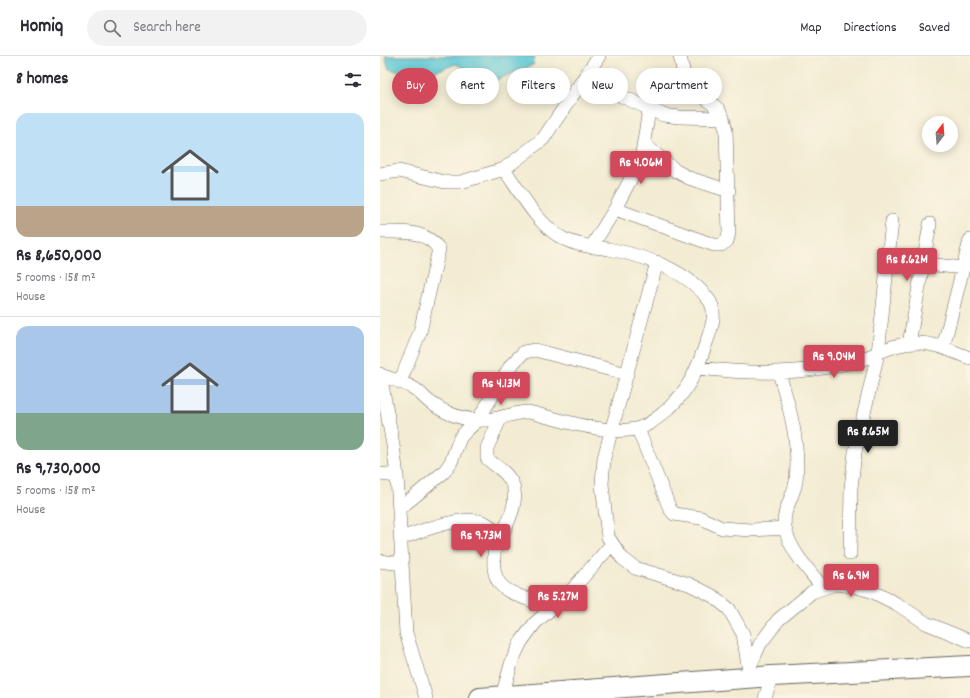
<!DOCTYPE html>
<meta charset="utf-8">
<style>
:root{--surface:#fff;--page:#f2f2f3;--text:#2b2b33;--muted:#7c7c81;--line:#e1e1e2;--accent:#d1495b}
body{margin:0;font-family:Dekko,sans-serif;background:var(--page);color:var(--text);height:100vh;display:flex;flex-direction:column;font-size:15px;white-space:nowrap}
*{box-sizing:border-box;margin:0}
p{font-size:13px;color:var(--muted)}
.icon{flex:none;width:22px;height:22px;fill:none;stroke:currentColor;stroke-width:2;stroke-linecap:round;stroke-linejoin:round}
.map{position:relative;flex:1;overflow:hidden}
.side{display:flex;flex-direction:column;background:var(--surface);width:380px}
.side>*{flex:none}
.hud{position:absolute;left:12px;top:12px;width:380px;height:36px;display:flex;gap:8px}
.needle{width:26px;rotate:16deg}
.tools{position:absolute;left:542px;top:60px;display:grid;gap:8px}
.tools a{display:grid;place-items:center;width:36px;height:36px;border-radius:50%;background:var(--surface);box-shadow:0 2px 10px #0003;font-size:20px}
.price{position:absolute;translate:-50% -34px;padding:0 9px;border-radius:4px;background:var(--accent);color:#fff;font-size:13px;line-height:26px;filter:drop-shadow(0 1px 2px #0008)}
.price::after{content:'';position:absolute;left:50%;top:24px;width:12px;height:9px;margin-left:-6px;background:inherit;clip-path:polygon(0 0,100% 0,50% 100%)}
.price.selected{background:#222;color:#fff}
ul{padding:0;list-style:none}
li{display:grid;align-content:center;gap:8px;height:212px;padding:0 16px}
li+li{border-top:1px solid var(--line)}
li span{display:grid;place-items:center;height:124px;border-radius:12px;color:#555}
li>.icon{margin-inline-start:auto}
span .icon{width:72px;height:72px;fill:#fffc;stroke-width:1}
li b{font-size:17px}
h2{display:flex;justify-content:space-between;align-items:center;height:48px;padding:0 16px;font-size:17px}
.pill{padding:0 14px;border-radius:18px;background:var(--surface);box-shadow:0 2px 10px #0003;font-size:14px;line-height:36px}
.pill.selected{background:var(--accent);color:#fff}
header{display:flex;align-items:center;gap:24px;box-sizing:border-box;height:56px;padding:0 20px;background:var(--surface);border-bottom:1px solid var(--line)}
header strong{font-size:19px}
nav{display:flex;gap:22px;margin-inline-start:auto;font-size:14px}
.search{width:280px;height:36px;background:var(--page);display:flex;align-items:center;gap:10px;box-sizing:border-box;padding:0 14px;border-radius:22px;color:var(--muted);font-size:15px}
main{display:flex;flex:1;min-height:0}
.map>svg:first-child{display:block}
</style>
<header>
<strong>Homiq</strong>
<div class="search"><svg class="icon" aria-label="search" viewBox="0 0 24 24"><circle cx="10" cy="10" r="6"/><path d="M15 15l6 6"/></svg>Search here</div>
<nav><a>Map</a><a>Directions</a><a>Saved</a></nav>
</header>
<main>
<section class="side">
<h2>8 homes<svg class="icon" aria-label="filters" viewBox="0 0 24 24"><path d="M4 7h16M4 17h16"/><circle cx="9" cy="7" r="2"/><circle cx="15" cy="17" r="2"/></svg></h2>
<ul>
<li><span style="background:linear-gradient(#bfe0f5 75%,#b9a48a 0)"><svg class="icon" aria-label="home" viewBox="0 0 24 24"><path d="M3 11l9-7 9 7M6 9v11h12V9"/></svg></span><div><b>Rs 8,650,000</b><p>5 rooms · 158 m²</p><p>House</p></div></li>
<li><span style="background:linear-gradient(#a9c7e8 70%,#7fa58c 0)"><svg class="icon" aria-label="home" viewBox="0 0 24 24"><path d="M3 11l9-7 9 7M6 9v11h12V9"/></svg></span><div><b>Rs 9,730,000</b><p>5 rooms · 158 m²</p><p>House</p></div></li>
</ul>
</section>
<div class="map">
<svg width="590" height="642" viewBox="0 0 590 642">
<rect width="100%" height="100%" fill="#fcf5e5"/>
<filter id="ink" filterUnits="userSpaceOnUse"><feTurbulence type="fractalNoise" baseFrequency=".025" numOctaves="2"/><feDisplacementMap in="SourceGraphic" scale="8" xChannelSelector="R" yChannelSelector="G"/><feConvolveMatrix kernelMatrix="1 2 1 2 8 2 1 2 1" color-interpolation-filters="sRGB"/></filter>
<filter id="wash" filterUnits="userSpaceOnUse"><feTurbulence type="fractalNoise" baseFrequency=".012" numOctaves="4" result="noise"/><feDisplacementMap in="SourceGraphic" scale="16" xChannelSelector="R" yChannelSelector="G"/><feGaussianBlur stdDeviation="0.9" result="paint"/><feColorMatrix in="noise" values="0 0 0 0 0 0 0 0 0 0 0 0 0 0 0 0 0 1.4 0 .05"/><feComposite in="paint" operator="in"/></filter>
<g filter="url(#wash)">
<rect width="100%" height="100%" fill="#f3ecd3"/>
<path fill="#5dc8d5" stroke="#3c7278" d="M5,0H155L153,9L111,26L76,8L39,21L9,13Z"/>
</g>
<g filter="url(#ink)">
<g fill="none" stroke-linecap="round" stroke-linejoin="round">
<defs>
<path id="street" d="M204,23L283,59L299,61L343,62
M264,88L296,115L309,122L349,135
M0,118L19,115L65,126H81L124,113L163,83L219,0
M235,153L334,189H341L347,185L349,177L346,74L343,62L338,53L305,24L300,0
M0,176C22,176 45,173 59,193L40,276L20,326
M212,190L235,153L261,103L269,54
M508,204L584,212
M277,206L224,402L222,428L228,481L242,502L255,512L309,528L333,540L349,553L363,578L370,622
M529,288L550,168
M563,292L590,184
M318,312C361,317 404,319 448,311C459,309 472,307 483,303C501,296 518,286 538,287C556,287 573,296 590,302
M399,317C410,352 420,388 416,425C414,441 401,455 405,472C410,495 428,513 442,531
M0,318L13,389L17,420L26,577L46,642
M0,319C12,323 24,326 35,333C41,337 45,343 51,347C65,357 81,363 97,364C116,366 131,356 149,356C177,363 232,381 259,372C270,369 278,361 287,354C306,337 316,317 324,293C329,278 339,258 329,244C306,213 265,200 229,193C214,191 198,190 184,183C157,169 141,137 124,113
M258,373L290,453L294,458L321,462L342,472L371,474L405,472
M0,418L17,420
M19,453L64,416L71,406L80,382L86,375L98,364L131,309L144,296L155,294L247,318
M21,482C40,476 114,444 115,484C115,500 110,514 120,528C130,540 158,546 173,551
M116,491C125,472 145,441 128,421C123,413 113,409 107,402V392L120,363
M470,498L471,432L475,396L498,297L512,165
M0,505L22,508
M369,613L380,588L398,564L432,536L455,528L473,530L491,535L517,548L546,567L590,585
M122,640L132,605L141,586L155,567L190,536L232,488
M385,642L392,620"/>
<path id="primary" d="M100,642L392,620L590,610"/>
</defs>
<use href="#street" stroke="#67655c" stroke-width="14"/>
<use href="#primary" stroke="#67655c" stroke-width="22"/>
<use href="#street" stroke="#fff" stroke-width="13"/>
<use href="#primary" stroke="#fff" stroke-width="20"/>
</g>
</g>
</svg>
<div class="tools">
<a><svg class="needle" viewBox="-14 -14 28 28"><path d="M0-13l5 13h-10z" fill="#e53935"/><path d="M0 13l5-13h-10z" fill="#7c7c81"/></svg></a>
</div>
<b class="price" style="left:261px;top:129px">Rs 4.06M</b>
<b class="price" style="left:527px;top:226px">Rs 8.62M</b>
<b class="price" style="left:454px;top:323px">Rs 9.04M</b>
<b class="price" style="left:121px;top:350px">Rs 4.13M</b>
<b class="price selected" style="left:488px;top:398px">Rs 8.65M</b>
<b class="price" style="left:101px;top:502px">Rs 9.73M</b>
<b class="price" style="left:471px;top:542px">Rs 6.9M</b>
<b class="price" style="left:178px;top:563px">Rs 5.27M</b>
<div class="hud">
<a class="pill selected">Buy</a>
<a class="pill">Rent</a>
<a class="pill">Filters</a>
<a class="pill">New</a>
<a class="pill">Apartment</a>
</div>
</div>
</main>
